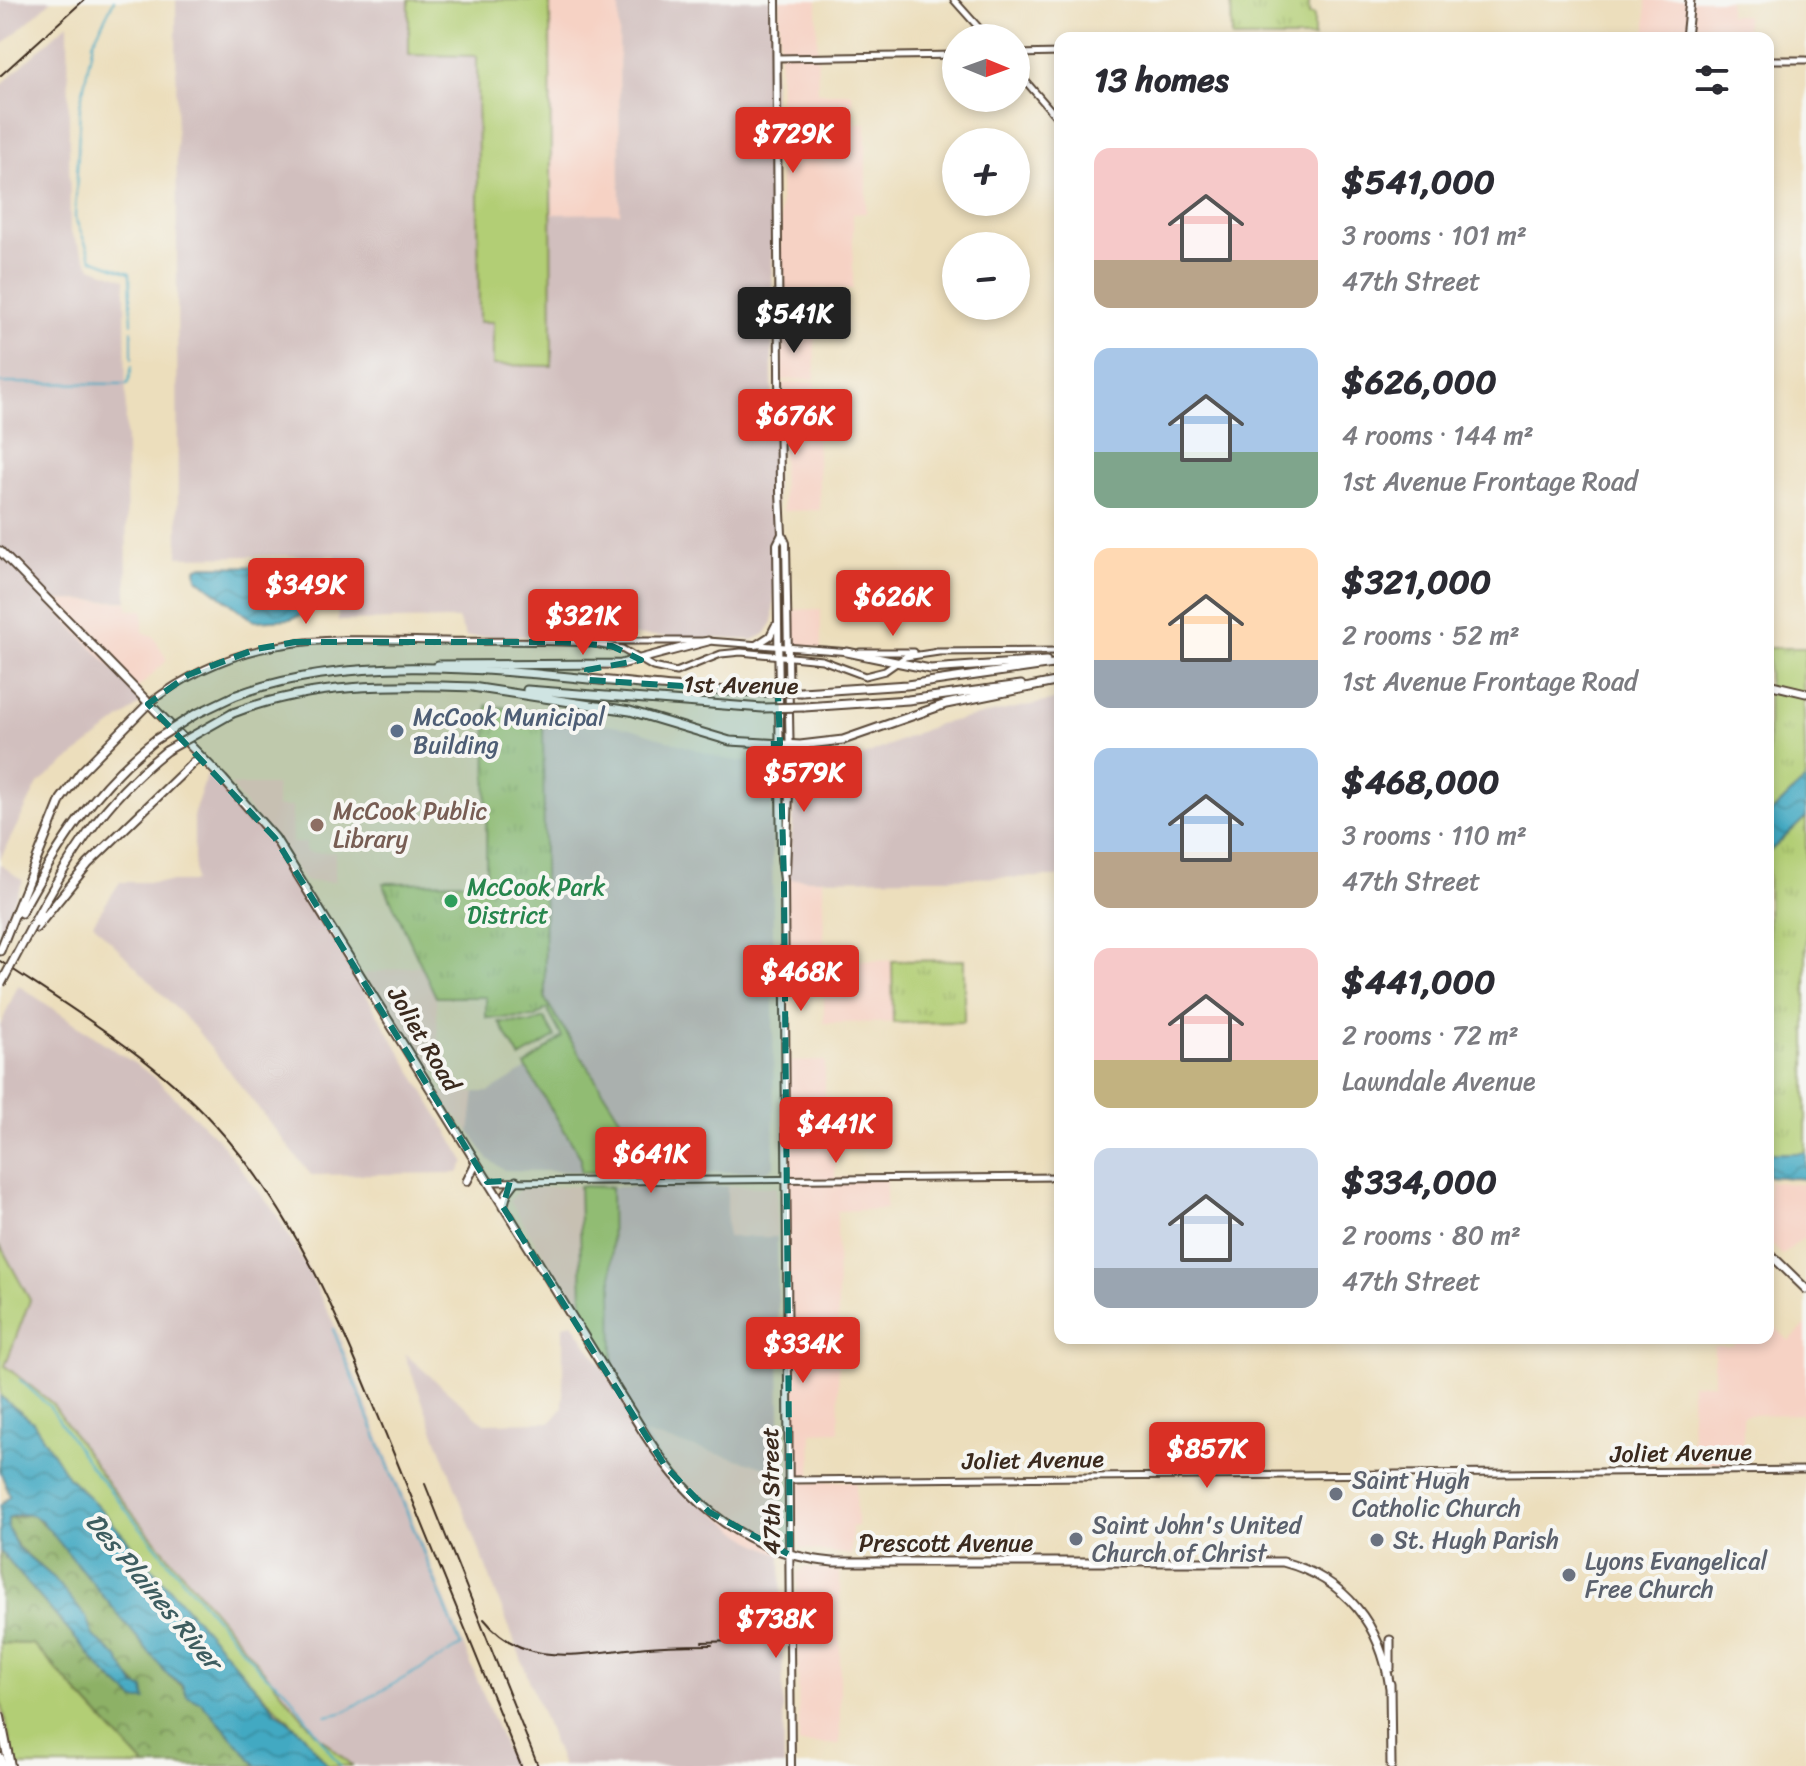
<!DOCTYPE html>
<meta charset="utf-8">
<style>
:root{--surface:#fff;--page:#f7f7f7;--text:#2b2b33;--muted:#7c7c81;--accent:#d93025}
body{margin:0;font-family:Sriracha,sans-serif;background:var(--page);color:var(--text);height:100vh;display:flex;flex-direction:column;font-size:30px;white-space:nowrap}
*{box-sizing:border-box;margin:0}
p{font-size:26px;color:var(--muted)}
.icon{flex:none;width:44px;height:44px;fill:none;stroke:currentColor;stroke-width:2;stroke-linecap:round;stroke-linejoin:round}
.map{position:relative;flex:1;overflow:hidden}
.panel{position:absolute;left:1054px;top:32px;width:720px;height:1312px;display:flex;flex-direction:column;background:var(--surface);border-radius:16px;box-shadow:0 4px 12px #0003}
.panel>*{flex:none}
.needle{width:52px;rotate:91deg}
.fabs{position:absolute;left:942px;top:24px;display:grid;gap:16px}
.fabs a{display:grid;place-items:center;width:88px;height:88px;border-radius:50%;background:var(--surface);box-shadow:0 4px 12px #0003;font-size:40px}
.price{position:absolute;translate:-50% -68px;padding:0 18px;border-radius:8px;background:var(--accent);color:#fff;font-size:26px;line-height:52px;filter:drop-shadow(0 2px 4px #0008)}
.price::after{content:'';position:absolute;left:50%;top:48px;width:24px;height:18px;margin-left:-12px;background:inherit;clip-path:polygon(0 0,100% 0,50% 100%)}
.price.on{background:#222;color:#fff}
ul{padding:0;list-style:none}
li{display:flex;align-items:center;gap:24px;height:200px;padding:0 40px}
li span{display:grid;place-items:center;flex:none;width:224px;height:160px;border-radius:16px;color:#555}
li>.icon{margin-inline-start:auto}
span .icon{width:96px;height:96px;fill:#fffc;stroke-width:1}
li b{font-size:34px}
h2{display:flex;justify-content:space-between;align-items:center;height:96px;padding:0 40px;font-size:34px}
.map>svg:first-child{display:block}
</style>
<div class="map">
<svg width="1806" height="1766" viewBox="0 0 1806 1766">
<defs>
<pattern id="forest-crowns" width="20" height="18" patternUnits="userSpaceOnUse" patternTransform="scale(2)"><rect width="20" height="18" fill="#8db166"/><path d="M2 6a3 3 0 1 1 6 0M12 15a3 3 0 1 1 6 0" fill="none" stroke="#749053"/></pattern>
<pattern id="park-tufts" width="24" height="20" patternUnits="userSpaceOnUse" patternTransform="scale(2)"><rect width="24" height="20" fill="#b2ce75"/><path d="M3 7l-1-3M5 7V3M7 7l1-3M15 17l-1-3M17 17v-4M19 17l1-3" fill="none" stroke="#9ab165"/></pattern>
<pattern id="water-waves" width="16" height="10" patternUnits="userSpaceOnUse" patternTransform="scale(2)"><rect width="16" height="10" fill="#42a9c2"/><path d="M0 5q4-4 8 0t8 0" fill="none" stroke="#388a9d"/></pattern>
</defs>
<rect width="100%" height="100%" fill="#f6f6f2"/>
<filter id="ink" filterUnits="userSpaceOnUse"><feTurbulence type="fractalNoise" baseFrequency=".0125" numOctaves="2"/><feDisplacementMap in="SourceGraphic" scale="16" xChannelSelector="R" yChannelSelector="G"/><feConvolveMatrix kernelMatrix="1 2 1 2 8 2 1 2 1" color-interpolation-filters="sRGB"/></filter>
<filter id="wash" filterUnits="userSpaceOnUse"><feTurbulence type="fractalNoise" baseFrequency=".006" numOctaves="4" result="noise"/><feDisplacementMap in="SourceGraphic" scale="32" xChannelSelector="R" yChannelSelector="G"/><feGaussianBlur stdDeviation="1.8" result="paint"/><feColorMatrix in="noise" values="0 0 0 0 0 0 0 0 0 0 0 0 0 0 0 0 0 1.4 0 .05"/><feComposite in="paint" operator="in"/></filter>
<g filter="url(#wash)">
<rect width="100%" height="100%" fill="#ecdebc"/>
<path fill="#f6d2c4" d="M550,0H619L620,214H552Z
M779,0H817L818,93H852L853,123H866V213L853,214V289H814L815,379L781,380Z
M1646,0H1729V15H1746V38H1646Z
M815,382L820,510L783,511L781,383Z
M45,600L127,602L129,610H143V632L153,636L167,660L135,691Z
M821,609V649L789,646V610Z
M230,785H276V807H292V843H306V851L312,853L335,852V882L305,881Z
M787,879H823L824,961L964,960V1022L824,1023V975H786Z
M421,965L436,997L440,1070H422L363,974Z
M825,1061V1144H835V1178H886V1209L837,1211L839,1431L812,1432L811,1479H790L786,1062Z
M475,1092L474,1117L470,1132L435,1093Z
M1768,1181L1806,1185V1236L1782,1255L1768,1241Z
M579,1186L582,1303H573L510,1201L520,1188Z
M727,1186L776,1187L777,1237H727Z
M1768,1320L1789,1341L1806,1325V1414L1743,1415V1463L1692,1464L1691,1383H1714V1346H1732L1740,1338H1768Z
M643,1434L781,1471V1555L750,1540L700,1507Z
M856,1481L857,1526L852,1527L851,1555L801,1548L791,1482Z
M805,1567L840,1572V1744H799L797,1573Z"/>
<path fill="#d1bfbe" d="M0,0H52L0,47Z
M176,0H550L553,214L620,213L619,0H774L772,374L777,533L773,622L765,634L753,640L627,635L466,637L458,619L338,621L336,555L178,557Z
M68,23L70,231L91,267L125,279L127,601L46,600L144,701L38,784L0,859V86Z
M1060,699V877L787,879L799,759H857L938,724Z
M543,714L631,728L724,759L768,765L772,771L774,1167L765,1172H640V1150L545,999Z
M209,768L276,843L465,1161L459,1173L311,1175L195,1028L93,923L120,882H194V812Z
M0,864L23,881L0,932Z
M18,985L153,1076L217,1138L275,1212L306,1266L334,1324L512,1766H352L315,1732L108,1484L52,1403L5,1366L30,1300L0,1245V1026Z
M527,1069L581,1158V1172L504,1170L488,1159L470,1132L475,1092H489Z
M727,1186V1237H777L781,1471L644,1434L678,1484L750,1540L781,1555L784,1766H562L404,1353L484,1423L551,1422L563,1408V1325L573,1323L613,1383L611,1187Z"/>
<path fill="#b2ce75" stroke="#767c4a" stroke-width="2" d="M409,0H550L552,366L493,365V322H479L477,56L409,55Z
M550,1007L640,1150V1172H581V1158L525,1066L562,1037L547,1009Z
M544,1018L555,1037L520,1058L499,1022L532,1023Z
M579,1186L611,1187L613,1370L573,1303H582Z
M0,1245L30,1300L5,1366L52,1403L108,1484L315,1732L352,1766H328L304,1735L229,1661L97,1505L68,1477L33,1422L0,1396Z
M0,1643L33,1644L145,1766H15L0,1695Z"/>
<path fill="url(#forest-crowns)" stroke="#646e42" stroke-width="2" d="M31,1514L47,1527L167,1674L202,1703L257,1766H145L33,1644L0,1643V1551L106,1674L135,1700L141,1689L124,1672L118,1658L93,1636L54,1578L18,1547L8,1528V1519Z"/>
<path fill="url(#park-tufts)" stroke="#767c4a" stroke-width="2" d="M1231,0H1309V15H1314V38H1232Z
M1768,648H1806L1803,675L1806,779L1768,816Z
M487,705L543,714L545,999L550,1007L535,1017L486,1018V997H436L383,883L486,882Z
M1806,817V1153H1768V853Z
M964,960V1022L893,1023L892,961Z"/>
<path fill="url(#water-waves)" stroke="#3e6a70" stroke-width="2" d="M203,566L304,567L309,576L308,613L290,619L254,621L197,578L196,569Z
M1806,779V817L1768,853V816Z
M1768,1153H1806V1179L1768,1176Z
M0,1396L33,1422L68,1477L97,1505L276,1711L302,1733L328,1766H257L202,1703L187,1696L182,1685L167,1674L41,1520C31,1514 18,1512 8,1519V1528L17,1547L54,1578L86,1617L93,1636L118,1658L135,1686L144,1688L146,1700H135L106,1674L0,1551V1506L10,1496L0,1471Z"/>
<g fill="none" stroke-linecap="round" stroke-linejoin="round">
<path stroke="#42a9c2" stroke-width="2" d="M114,0L93,42L80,105L75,218L92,259L130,273L132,324
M132,330V359
M0,383L128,384L132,366
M0,1362V1363
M20,1380L50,1407L89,1465L190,1588L263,1673L287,1691L340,1766
M326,1716L342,1713L461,1646L333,1329"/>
</g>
</g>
<g filter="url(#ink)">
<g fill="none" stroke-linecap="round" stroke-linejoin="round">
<defs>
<path id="tertiary" d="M954,0L988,38
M1016,54L1060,53
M777,58L956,55
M1768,60H1806
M1016,70L1060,121
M592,641H708L850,652
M860,652H914
M936,652L1060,651
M148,704C245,630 329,639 444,641C493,642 541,640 590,643L622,649L653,667L676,672L721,654L741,652L822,660L865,676L885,671L905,657L939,652
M489,1182L1060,1177
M789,1480L1806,1470"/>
<path id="secondary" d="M776,0L780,492L782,534L786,543L790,769
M782,534L777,544L781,859L784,880L791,1766
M756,645L770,636L775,626
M786,872L789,792"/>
<path id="primary" d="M1686,38L1690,0
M0,551L223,779L275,838L646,1436C691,1506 747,1554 833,1562H1283C1346,1579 1381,1625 1390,1688
M847,652L930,669L1046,661
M438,665L621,664L708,641
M1768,684L1806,693
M472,687L630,711L730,741L800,745L843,740L946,704L1060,681
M527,690L763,708
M802,692L907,685L1060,663
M234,696C392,636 596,690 763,692
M804,707L908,700L1021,685
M233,713C311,683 392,684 475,687
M762,745L776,757L781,776
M789,793C793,776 788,756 806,746
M21,913C58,845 94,788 155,740
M33,924C69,857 105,799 166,751
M36,928L88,864L200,756
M0,951L61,799L81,772L148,704
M467,1181L476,1163
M503,1207L507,1193L516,1181
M1768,1252L1806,1289
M1390,1640V1668
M1390,1684L1391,1766"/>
<path id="motorway" d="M0,1717L10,1766
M0,1758L2,1766"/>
</defs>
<use href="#tertiary" stroke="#564536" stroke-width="9"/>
<use href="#secondary" stroke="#564536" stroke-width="10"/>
<use href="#primary" stroke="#564536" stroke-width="11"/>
<use href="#motorway" stroke="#564536" stroke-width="12"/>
<use href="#tertiary" stroke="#fff" stroke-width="5"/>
<use href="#secondary" stroke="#fff" stroke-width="6"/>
<use href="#primary" stroke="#fff" stroke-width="7"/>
<use href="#motorway" stroke="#fff" stroke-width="8"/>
<path stroke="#3b2a1e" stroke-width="2" d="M0,76L84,0
M0,961C75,1011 154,1058 215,1125C302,1220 345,1335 393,1452C436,1557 478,1662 521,1766
M425,1484L538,1766
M484,1619C525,1670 581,1653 638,1648C663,1645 687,1645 712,1645
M702,1642L738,1641"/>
<defs>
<path id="primary-bridge" d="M763,692H802
M763,708L804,707
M155,740L194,715L234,696
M166,751L233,713
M1,984L33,924"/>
</defs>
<use href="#primary-bridge" stroke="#564536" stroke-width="11" stroke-linecap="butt"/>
<use href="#primary-bridge" stroke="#fff" stroke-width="7"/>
</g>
</g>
<path fill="#0f766e" fill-opacity="0.2" stroke="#0f766e" stroke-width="6" stroke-dasharray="16 10" stroke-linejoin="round" d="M295,642H563L612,646L641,660L587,670L588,680L778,692L780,744H770L781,776L784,880L790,1555L709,1512L665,1466L503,1207L510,1181L487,1182L275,838L148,704L188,675L256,649Z"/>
<circle fill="#5c6f8a" stroke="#f6f6f2" stroke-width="3" cx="397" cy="731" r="8"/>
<circle fill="#8d6e63" stroke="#f6f6f2" stroke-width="3" cx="317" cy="825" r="8"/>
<circle fill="#2e9e5b" stroke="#f6f6f2" stroke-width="3" cx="451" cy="901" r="8"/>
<g fill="#6b7280" stroke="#f6f6f2" stroke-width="3">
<circle cx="1336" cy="1494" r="8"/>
<circle cx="1076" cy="1539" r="8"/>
<circle cx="1377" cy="1540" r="8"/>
<circle cx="1569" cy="1575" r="8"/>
</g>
<g text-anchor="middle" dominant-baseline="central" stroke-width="8" stroke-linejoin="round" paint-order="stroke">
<g font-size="24" fill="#3b2a1e" stroke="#f6f6f2">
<text transform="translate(741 685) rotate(1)">1st Avenue</text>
<text transform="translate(424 1039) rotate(59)">Joliet Road</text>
<text transform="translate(1681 1453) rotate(-1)">Joliet Avenue</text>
<text transform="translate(1033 1460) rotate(-1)">Joliet Avenue</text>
<text transform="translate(771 1491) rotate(-91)">47th Street</text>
<text x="946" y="1543">Prescott Avenue</text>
</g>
<g font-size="24" fill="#4e5e75" stroke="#f6f6f2" text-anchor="start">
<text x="413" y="717">McCook Municipal<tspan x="413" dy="28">Building</tspan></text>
</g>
<g font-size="24" fill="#785e54" stroke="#f6f6f2" text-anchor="start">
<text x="333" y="811">McCook Public<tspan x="333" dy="28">Library</tspan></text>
</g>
<g font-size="24" fill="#27864d" stroke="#f6f6f2" text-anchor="start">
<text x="467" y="887">McCook Park<tspan x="467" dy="28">District</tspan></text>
</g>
<g font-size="24" fill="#5b616d" stroke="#f6f6f2" text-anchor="start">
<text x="1352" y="1480">Saint Hugh<tspan x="1352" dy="28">Catholic Church</tspan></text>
<text x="1092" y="1525">Saint John's United<tspan x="1092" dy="28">Church of Christ</tspan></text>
<text x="1393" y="1540">St. Hugh Parish</text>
<text x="1585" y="1561">Lyons Evangelical<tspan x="1585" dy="28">Free Church</tspan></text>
</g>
<g font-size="26" font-style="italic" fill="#3e5d60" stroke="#f6f6f2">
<text transform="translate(154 1591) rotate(50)">Des Plaines River</text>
</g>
</g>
</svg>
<div class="fabs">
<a><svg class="needle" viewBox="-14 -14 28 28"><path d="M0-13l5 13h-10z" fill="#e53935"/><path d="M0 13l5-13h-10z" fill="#7c7c81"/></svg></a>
<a>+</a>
<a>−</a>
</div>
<b class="price" style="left:793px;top:175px">$729K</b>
<b class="price on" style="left:794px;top:355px">$541K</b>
<b class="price" style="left:795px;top:457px">$676K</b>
<b class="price" style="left:306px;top:626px">$349K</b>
<b class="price" style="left:893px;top:638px">$626K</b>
<b class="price" style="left:583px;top:657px">$321K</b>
<b class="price" style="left:804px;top:814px">$579K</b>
<b class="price" style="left:801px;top:1013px">$468K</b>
<b class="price" style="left:836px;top:1165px">$441K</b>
<b class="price" style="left:651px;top:1195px">$641K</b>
<b class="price" style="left:803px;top:1385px">$334K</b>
<b class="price" style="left:1207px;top:1490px">$857K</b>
<b class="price" style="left:776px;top:1660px">$738K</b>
<section class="panel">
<h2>13 homes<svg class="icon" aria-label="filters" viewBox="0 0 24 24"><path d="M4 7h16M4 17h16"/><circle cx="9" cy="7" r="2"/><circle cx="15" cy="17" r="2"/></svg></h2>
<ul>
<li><span style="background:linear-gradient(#f6c9c9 70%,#b9a48a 0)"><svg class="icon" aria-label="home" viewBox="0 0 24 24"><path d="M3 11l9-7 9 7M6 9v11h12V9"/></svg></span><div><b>$541,000</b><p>3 rooms · 101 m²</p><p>47th Street</p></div></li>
<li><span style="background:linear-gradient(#a9c7e8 65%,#7fa58c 0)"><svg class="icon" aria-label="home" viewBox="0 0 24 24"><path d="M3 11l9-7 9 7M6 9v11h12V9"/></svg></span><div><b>$626,000</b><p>4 rooms · 144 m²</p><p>1st Avenue Frontage Road</p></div></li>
<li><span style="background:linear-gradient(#ffd9b3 70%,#9aa5b1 0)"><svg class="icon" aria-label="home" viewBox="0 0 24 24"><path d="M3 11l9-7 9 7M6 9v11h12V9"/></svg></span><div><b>$321,000</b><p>2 rooms · 52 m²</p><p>1st Avenue Frontage Road</p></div></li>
<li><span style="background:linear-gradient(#a9c7e8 65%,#b9a48a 0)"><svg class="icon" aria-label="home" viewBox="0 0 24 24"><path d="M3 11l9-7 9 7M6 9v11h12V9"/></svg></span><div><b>$468,000</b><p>3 rooms · 110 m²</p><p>47th Street</p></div></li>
<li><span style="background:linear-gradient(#f6c9c9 70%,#c2b280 0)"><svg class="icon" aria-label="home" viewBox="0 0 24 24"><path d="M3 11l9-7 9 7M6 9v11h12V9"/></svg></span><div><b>$441,000</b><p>2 rooms · 72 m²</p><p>Lawndale Avenue</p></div></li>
<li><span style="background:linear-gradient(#c9d6e8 75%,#9aa5b1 0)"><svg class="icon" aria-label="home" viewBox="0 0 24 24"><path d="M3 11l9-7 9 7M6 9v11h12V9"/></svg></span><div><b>$334,000</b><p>2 rooms · 80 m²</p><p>47th Street</p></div></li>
</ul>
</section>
</div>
